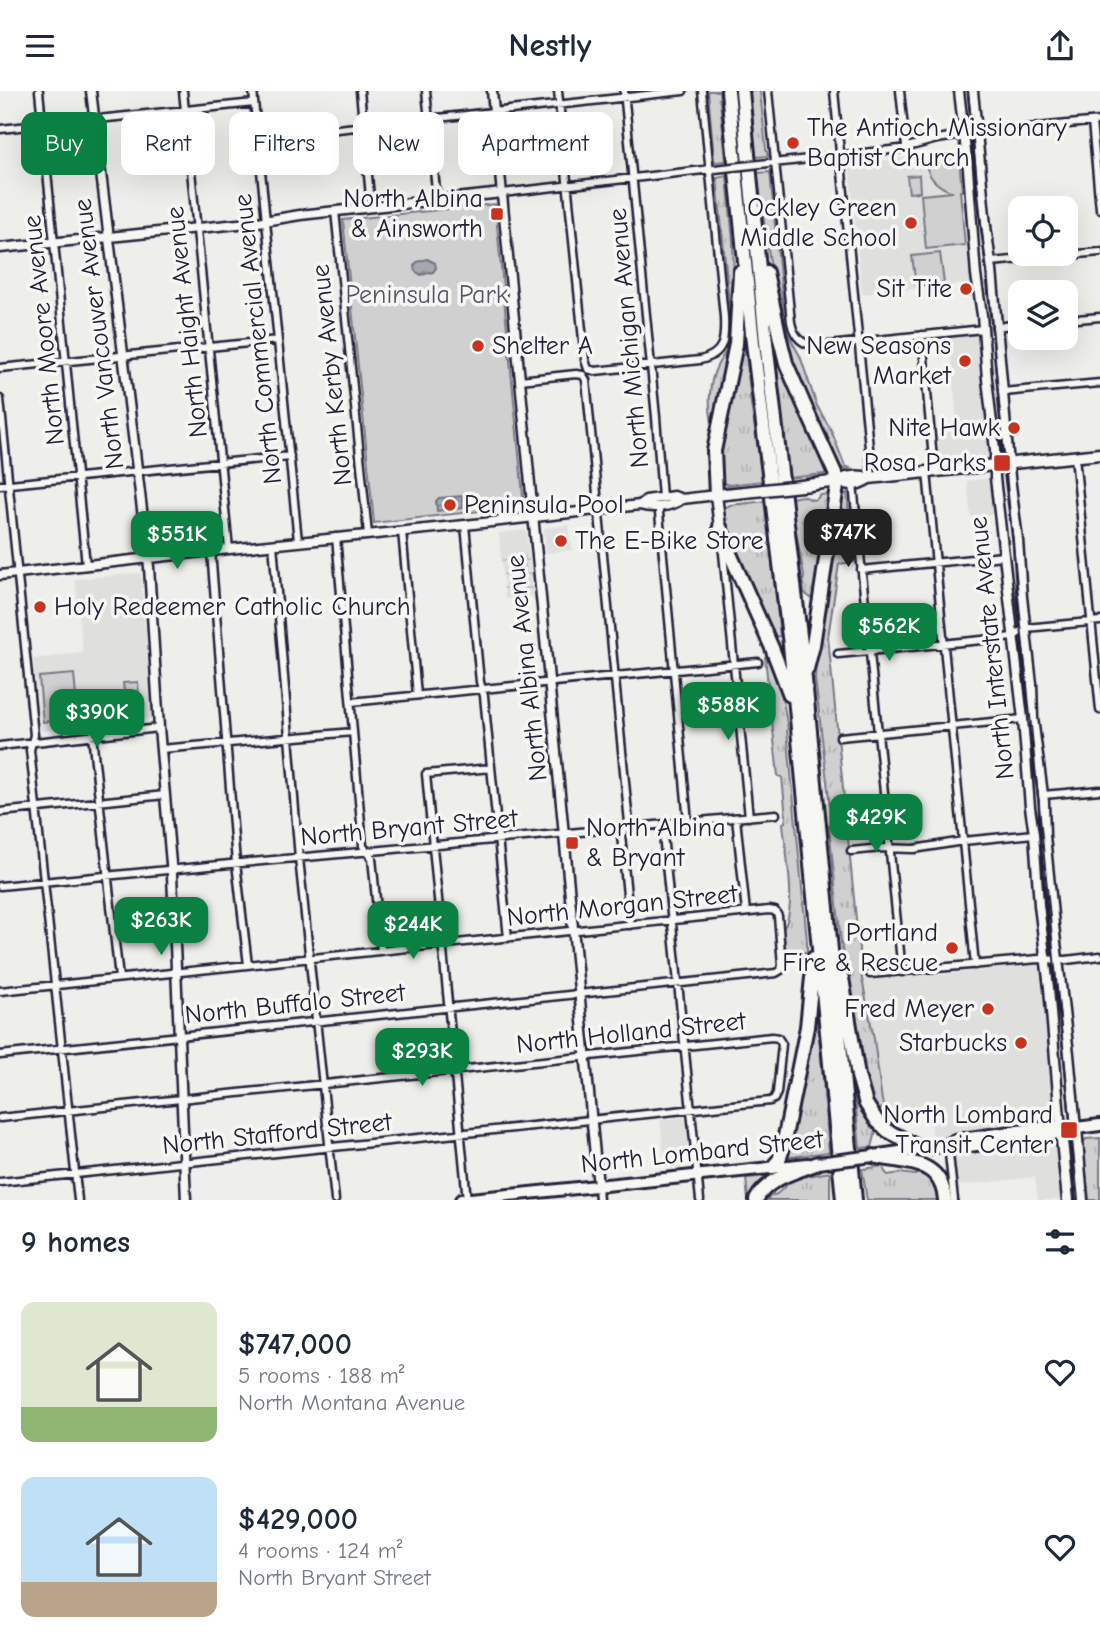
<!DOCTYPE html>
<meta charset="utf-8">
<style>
:root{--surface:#fff;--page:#f2f2f3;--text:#1f2937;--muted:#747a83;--accent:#0b8043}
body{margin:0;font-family:"Comic Neue",sans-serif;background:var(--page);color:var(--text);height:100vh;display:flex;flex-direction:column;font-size:26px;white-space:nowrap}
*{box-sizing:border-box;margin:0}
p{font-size:23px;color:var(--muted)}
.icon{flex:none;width:38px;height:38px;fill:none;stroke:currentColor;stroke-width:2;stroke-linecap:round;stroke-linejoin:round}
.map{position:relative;height:1109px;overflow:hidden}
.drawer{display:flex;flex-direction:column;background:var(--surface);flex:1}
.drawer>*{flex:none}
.hud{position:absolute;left:21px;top:21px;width:700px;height:63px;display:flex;gap:14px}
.controls{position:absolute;left:1008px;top:105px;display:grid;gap:14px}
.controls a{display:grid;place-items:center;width:70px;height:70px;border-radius:14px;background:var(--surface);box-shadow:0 7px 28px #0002;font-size:35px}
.price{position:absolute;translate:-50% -60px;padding:0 16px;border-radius:14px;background:var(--accent);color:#fff;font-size:23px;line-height:46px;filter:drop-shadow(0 2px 4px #0008)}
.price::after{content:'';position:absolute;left:50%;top:42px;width:21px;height:16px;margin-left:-10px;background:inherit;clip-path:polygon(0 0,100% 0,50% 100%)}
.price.selected{background:#222;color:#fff}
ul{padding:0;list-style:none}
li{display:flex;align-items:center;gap:21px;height:175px;padding:0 21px}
li span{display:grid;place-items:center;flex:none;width:196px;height:140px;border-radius:14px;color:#555}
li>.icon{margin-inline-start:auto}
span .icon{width:84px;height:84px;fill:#fffc;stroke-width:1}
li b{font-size:30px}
h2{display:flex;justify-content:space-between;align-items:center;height:84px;padding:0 21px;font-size:30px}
.pill{padding:0 24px;border-radius:14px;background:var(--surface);box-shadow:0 7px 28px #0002;font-size:24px;line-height:63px}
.pill.selected{background:var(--accent);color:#fff}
header{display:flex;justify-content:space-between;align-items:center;height:91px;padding:0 21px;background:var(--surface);font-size:32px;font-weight:800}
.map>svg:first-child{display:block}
</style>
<header><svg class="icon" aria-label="menu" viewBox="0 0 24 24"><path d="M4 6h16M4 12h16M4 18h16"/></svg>Nestly<svg class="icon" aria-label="share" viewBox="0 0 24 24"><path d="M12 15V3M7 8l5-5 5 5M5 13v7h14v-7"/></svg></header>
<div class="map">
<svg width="1100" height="1109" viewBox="0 0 1100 1109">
<defs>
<pattern id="industrial-grid" width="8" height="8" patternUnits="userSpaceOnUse" patternTransform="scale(1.75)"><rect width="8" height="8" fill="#dfdfde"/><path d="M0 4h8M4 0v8" fill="none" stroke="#bfbfbf"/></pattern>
<pattern id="grass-tufts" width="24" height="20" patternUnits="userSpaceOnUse" patternTransform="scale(1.75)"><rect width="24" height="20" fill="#d0d0d1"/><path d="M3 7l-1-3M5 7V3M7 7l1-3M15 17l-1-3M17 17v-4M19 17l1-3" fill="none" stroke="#b2b2b4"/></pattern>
<pattern id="water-waves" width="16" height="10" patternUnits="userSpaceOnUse" patternTransform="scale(1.75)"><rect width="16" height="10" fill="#a7a7af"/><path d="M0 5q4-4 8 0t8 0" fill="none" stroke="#888890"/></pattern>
</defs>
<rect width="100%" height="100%" fill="#eeeeeb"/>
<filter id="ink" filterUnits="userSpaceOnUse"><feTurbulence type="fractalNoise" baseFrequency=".0143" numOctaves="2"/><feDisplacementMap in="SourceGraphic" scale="14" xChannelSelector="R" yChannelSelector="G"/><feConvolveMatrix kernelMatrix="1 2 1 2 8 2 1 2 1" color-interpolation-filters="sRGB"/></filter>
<g filter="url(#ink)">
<path fill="#dfdfde" d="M960,61L973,192L862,203L849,73Z
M974,242L977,243L980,246L992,357L991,363L987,365L941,373L937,369L935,343L958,340L949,245Z
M991,387L995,423L971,426L967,390Z
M569,434L572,459L546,462L544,437Z
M526,439L529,464L501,467L499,442Z
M141,482L152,628L41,640L33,568L83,562L75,488Z
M1037,874L1042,876L1044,879L1052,970L1055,1028L1054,1031L933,1049L930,1022L899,1025L887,1019L882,1010L874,948L862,888L905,884L925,885Z
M685,1026L689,1064L664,1066L660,1029Z
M1056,1048L1059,1051L1066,1109H1038L1035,1086L956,1095L953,1063L955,1061Z"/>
<path fill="url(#industrial-grid)" d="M529,464L533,505L505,508L501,467Z"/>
<path fill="url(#grass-tufts)" stroke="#797986" stroke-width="2" d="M708,0H719L726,70L715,71L714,68Z
M749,0H760L766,58L768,65L756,66Z
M770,81L785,238L800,265L817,315L831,339L845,375L850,377L847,379L843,377L841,379L836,374L786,259L779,233L757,82Z
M727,85L733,151L735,231L722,298L712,331C708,314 709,291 717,275C720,268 726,262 729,255C732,248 731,240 731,232L717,87Z
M739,255H744L747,271L751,313L763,390L729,394L722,392C717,346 731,300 739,255Z
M781,269L793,303L827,377V380L824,383L789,387L776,270Z
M847,402L854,471L839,473L828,546L862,888L874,948L882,1010L885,1015L875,1022L868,1008L841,852L829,735L832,734L815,587L816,567L840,409L842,405Z
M832,403L814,509L804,502L803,491L804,485L790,407C794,407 799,405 803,405C810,407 811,411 818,407L819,404Z
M766,410L780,545L772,547C753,505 729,463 724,417L730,414Z
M770,565L781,598L788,638L787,639L807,850V861L786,863L783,838C798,817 785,758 783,732L785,731L786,726L782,686L778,685L765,566Z
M812,930H816L820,954L829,1061L784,1067Z
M853,987L877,1037L872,1056L860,1057Z
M1100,1047V1109H1089L1083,1052L1086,1048Z
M883,1075L885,1081L888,1084L900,1082L915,1084L923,1080L936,1094L941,1109H867L862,1078Z
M830,1081V1109H761L777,1103L790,1091L791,1088Z
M772,1085L760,1093L751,1109H748L746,1087Z"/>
<path fill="#d0d0d1" stroke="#797986" stroke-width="2" d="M955,64L959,67L962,100H960L965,154L926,158L921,104L953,101C936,95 927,86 925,68Z
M919,84L920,101L909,102L907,85Z
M495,113L524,415L374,432L343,129Z
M940,162L944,192L916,195L912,165Z
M74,583L78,627L43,631L39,586Z
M138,591L140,625L127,627L123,592Z"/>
<path fill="url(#water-waves)" stroke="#727281" stroke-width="2" d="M427,168L435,172L436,177L433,181L421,184L415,180L414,175L417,171Z
M462,405L463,417L437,420L436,410L439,407Z"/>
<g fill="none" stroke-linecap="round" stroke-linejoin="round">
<defs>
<path id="minor" d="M39,0L86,474
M183,0L229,458
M253,0L298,450
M360,0L371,116
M426,0L437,109
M558,0L585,269L588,278L595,280L700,269C725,263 725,248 724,226L702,0
M624,0L656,326L662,407
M768,0L791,231C794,247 804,255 819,255L983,238
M834,0L872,387
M900,0L906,56
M1092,31L1100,118
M0,38L254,12
M292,43L683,0
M773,72L900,58L937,48L983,41L1100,30
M502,102L712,78
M335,120L368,443
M991,171L1100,161
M1066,229L1100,226
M996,236L1020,233
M922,244L934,380
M0,277L278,249
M520,289L576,283L583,284L586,289L629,732L621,744L630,834
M1003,301L1100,292
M0,308L34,644L30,659L78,1109
M1075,365L1100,619
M927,381L975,874
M853,393L902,881
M0,394L290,365
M659,415V422L688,731
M465,434L480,591L484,605L508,847
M402,440L417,604
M336,446L363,755L372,767L381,860
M722,452L749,726
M273,453L299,767L335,1109
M211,460L236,772L248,874
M861,479L1003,465
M838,563L1013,546L1026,537L1100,530
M351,611L758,571
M92,644L119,887
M840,646L1023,628
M0,655L159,637
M161,658L353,641
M1043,704L1100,699
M0,721L165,704
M736,727L746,821
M662,734L700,1109
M851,760L881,757L914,758L963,750L1034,743
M0,795L230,773L776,723
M870,883L1038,868L1066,869L1100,865
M0,900L769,819L775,820L778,825L782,874L781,879L776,882L0,964
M0,1027L772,946L778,947L782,953L777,1002L774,1008L770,1010L0,1091
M948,1054L954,1109
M598,1095L599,1109
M467,1109L426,683L491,677"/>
<path id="tertiary" d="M91,0L149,476L159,637L172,784L186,1109
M492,0L598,1095
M959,0L968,78L976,184L982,224L987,288L995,359V387L1023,628L1030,716L1034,743L1039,814L1049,897L1061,1039
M973,0L986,135L992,179L1003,301L1010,386L1018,449L1022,506L1032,593L1033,627L1044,711L1045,745L1054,834L1069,963L1076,1037
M0,157L258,131L300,124L502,102
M640,414L646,409L674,405L682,408L716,404
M0,484L229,458L465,434L640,414C652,418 672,416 682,408"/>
<path id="secondary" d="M837,391C848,385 857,384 869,387L1100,363
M801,395C812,394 824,391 836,391C852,392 852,397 869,387
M720,436L716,404L764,399
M1076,1037L1082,1109
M1061,1039L1068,1109"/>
<path id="primary" d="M948,1054L955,1049L1053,1035L1061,1039
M879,1064L948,1054L955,1057L1054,1043L1061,1039L1100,1034
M461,1109L808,1073"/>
<path id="motorway" d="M728,0L753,252L790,554L843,1109
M742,0L766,251L805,588L855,1109
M766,181L780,248L786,272L805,316L835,382L837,395L813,554L807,578
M716,404L714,360L736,253L740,181
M720,436L731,465L772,557L790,604
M842,887L858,985L866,1013L877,1030L888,1040L922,1058
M873,1065C904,1073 941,1066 945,1109
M773,1076L779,1069L782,1060L807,936L814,867
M756,1109C767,1087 796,1081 818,1072"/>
</defs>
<use href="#minor" stroke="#22223b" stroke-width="11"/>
<use href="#tertiary" stroke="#22223b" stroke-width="13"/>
<use href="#secondary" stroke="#22223b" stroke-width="15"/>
<use href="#primary" stroke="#22223b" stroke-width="16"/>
<use href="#motorway" stroke="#22223b" stroke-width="18"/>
<use href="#minor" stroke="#f6f6f2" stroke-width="6"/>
<use href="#tertiary" stroke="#f6f6f2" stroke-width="8"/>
<use href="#secondary" stroke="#f6f6f2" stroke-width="10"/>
<use href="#primary" stroke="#f6f6f2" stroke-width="10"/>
<use href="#motorway" stroke="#f6f6f2" stroke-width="12"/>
<path stroke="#22223b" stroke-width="2" d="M968,0L1078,1109"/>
<defs>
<path id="minor-bridge" d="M715,78L769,72"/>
<path id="secondary-bridge" d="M764,399L801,395"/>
<path id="primary-bridge" d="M818,1072L873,1065"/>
</defs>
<use href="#minor-bridge" stroke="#22223b" stroke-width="11" stroke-linecap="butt"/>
<use href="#secondary-bridge" stroke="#22223b" stroke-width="15" stroke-linecap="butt"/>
<use href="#primary-bridge" stroke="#22223b" stroke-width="16" stroke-linecap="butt"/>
<use href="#minor-bridge" stroke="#f6f6f2" stroke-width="6"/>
<use href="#secondary-bridge" stroke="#f6f6f2" stroke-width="10"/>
<use href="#primary-bridge" stroke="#f6f6f2" stroke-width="10"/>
</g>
</g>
<g fill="#c8321e" stroke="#f6f6f2" stroke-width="2.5">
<circle cx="793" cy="52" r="7"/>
<rect x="490" y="116" width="14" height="14" rx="3.5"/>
<circle cx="911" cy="132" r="7"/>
<circle cx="966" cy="198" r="7"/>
<circle cx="478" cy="255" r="7"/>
<circle cx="965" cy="270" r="7"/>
<circle cx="1014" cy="337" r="7"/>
<rect x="993" y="363" width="18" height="18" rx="3.5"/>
<circle cx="450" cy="414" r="7"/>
<circle cx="561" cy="450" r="7"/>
<circle cx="40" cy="516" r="7"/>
<rect x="565" y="745" width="14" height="14" rx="3.5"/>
<circle cx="952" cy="857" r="7"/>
<circle cx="988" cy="918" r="7"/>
<circle cx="1021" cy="952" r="7"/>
<rect x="1060" y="1030" width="18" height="18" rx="3.5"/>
</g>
<g text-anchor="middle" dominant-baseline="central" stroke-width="7" stroke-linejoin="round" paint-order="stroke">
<g font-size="26" fill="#22223b" stroke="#f6f6f2" text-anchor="end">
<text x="807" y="37" text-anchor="start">The Antioch Missionary<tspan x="807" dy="30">Baptist Church</tspan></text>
<text x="483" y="108">North Albina<tspan x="483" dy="30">&amp; Ainsworth</tspan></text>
<text x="897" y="117">Ockley Green<tspan x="897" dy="30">Middle School</tspan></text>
<text x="952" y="198">Sit Tite</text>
<text x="492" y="255" text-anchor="start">Shelter A</text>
<text x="951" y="255">New Seasons<tspan x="951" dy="30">Market</tspan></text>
<text x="1000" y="337">Nite Hawk</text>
<text x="986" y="372">Rosa Parks</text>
<text x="464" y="414" text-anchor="start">Peninsula Pool</text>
<text x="575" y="450" text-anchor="start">The E-Bike Store</text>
<text x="54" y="516" text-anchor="start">Holy Redeemer Catholic Church</text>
<text x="586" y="737" text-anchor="start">North Albina<tspan x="586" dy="30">&amp; Bryant</tspan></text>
<text x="938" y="842">Portland<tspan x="938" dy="30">Fire &amp; Rescue</tspan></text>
<text x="974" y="918">Fred Meyer</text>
<text x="1007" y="952">Starbucks</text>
<text x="1053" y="1024">North Lombard<tspan x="1053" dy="30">Transit Center</tspan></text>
</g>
<g font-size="26" fill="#565668" stroke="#f6f6f2">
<text x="427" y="204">Peninsula Park</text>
</g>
<g font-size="26" fill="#22223b" stroke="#f6f6f2">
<text transform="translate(187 231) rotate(-96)">North Haight Avenue</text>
<text transform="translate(44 239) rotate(-96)">North Moore Avenue</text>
<text transform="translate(99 243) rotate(-97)">North Vancouver Avenue</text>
<text transform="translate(629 247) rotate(-95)">North Michigan Avenue</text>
<text transform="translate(258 248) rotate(-96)">North Commercial Avenue</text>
<text transform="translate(332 284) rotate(-96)">North Kerby Avenue</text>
<text transform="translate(992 557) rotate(-96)">North Interstate Avenue</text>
<text transform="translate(527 577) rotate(-96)">North Albina Avenue</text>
<text transform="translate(409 737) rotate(-5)">North Bryant Street</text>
<text transform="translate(622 815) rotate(-6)">North Morgan Street</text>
<text transform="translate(295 913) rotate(-6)">North Buffalo Street</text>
<text transform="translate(631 942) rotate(-6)">North Holland Street</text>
<text transform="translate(277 1043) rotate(-6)">North Stafford Street</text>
<text transform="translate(702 1061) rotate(-6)">North Lombard Street</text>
</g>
</g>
</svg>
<div class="controls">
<a><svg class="icon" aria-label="locate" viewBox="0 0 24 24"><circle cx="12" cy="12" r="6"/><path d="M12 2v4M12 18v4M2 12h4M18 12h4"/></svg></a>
<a><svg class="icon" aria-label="layers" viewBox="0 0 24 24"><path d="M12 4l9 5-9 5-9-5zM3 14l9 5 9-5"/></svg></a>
</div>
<b class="price selected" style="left:848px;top:478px">$747K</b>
<b class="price" style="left:177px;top:480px">$551K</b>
<b class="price" style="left:889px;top:572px">$562K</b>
<b class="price" style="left:728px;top:651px">$588K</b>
<b class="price" style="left:97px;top:658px">$390K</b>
<b class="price" style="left:876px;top:763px">$429K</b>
<b class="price" style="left:161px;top:866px">$263K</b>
<b class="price" style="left:413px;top:870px">$244K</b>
<b class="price" style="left:422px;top:997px">$293K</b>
<div class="hud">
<a class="pill selected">Buy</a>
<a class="pill">Rent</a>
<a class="pill">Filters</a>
<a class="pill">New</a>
<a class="pill">Apartment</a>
</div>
</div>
<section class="drawer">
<h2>9 homes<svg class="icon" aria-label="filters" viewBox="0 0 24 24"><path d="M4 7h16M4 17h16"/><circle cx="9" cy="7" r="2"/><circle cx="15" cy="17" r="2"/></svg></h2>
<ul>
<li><span style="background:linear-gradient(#dfe7d0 75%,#8fb573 0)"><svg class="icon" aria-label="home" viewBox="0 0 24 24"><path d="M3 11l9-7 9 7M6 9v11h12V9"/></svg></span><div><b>$747,000</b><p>5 rooms · 188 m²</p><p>North Montana Avenue</p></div><svg class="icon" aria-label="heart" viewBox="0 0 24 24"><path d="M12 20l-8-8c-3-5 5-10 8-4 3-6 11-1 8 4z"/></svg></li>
<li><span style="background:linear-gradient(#bfe0f5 75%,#b9a48a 0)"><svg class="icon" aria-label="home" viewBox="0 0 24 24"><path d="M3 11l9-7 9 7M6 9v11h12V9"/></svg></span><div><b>$429,000</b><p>4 rooms · 124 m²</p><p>North Bryant Street</p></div><svg class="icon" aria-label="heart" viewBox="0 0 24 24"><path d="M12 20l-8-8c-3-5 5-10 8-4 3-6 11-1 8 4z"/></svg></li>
</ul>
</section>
